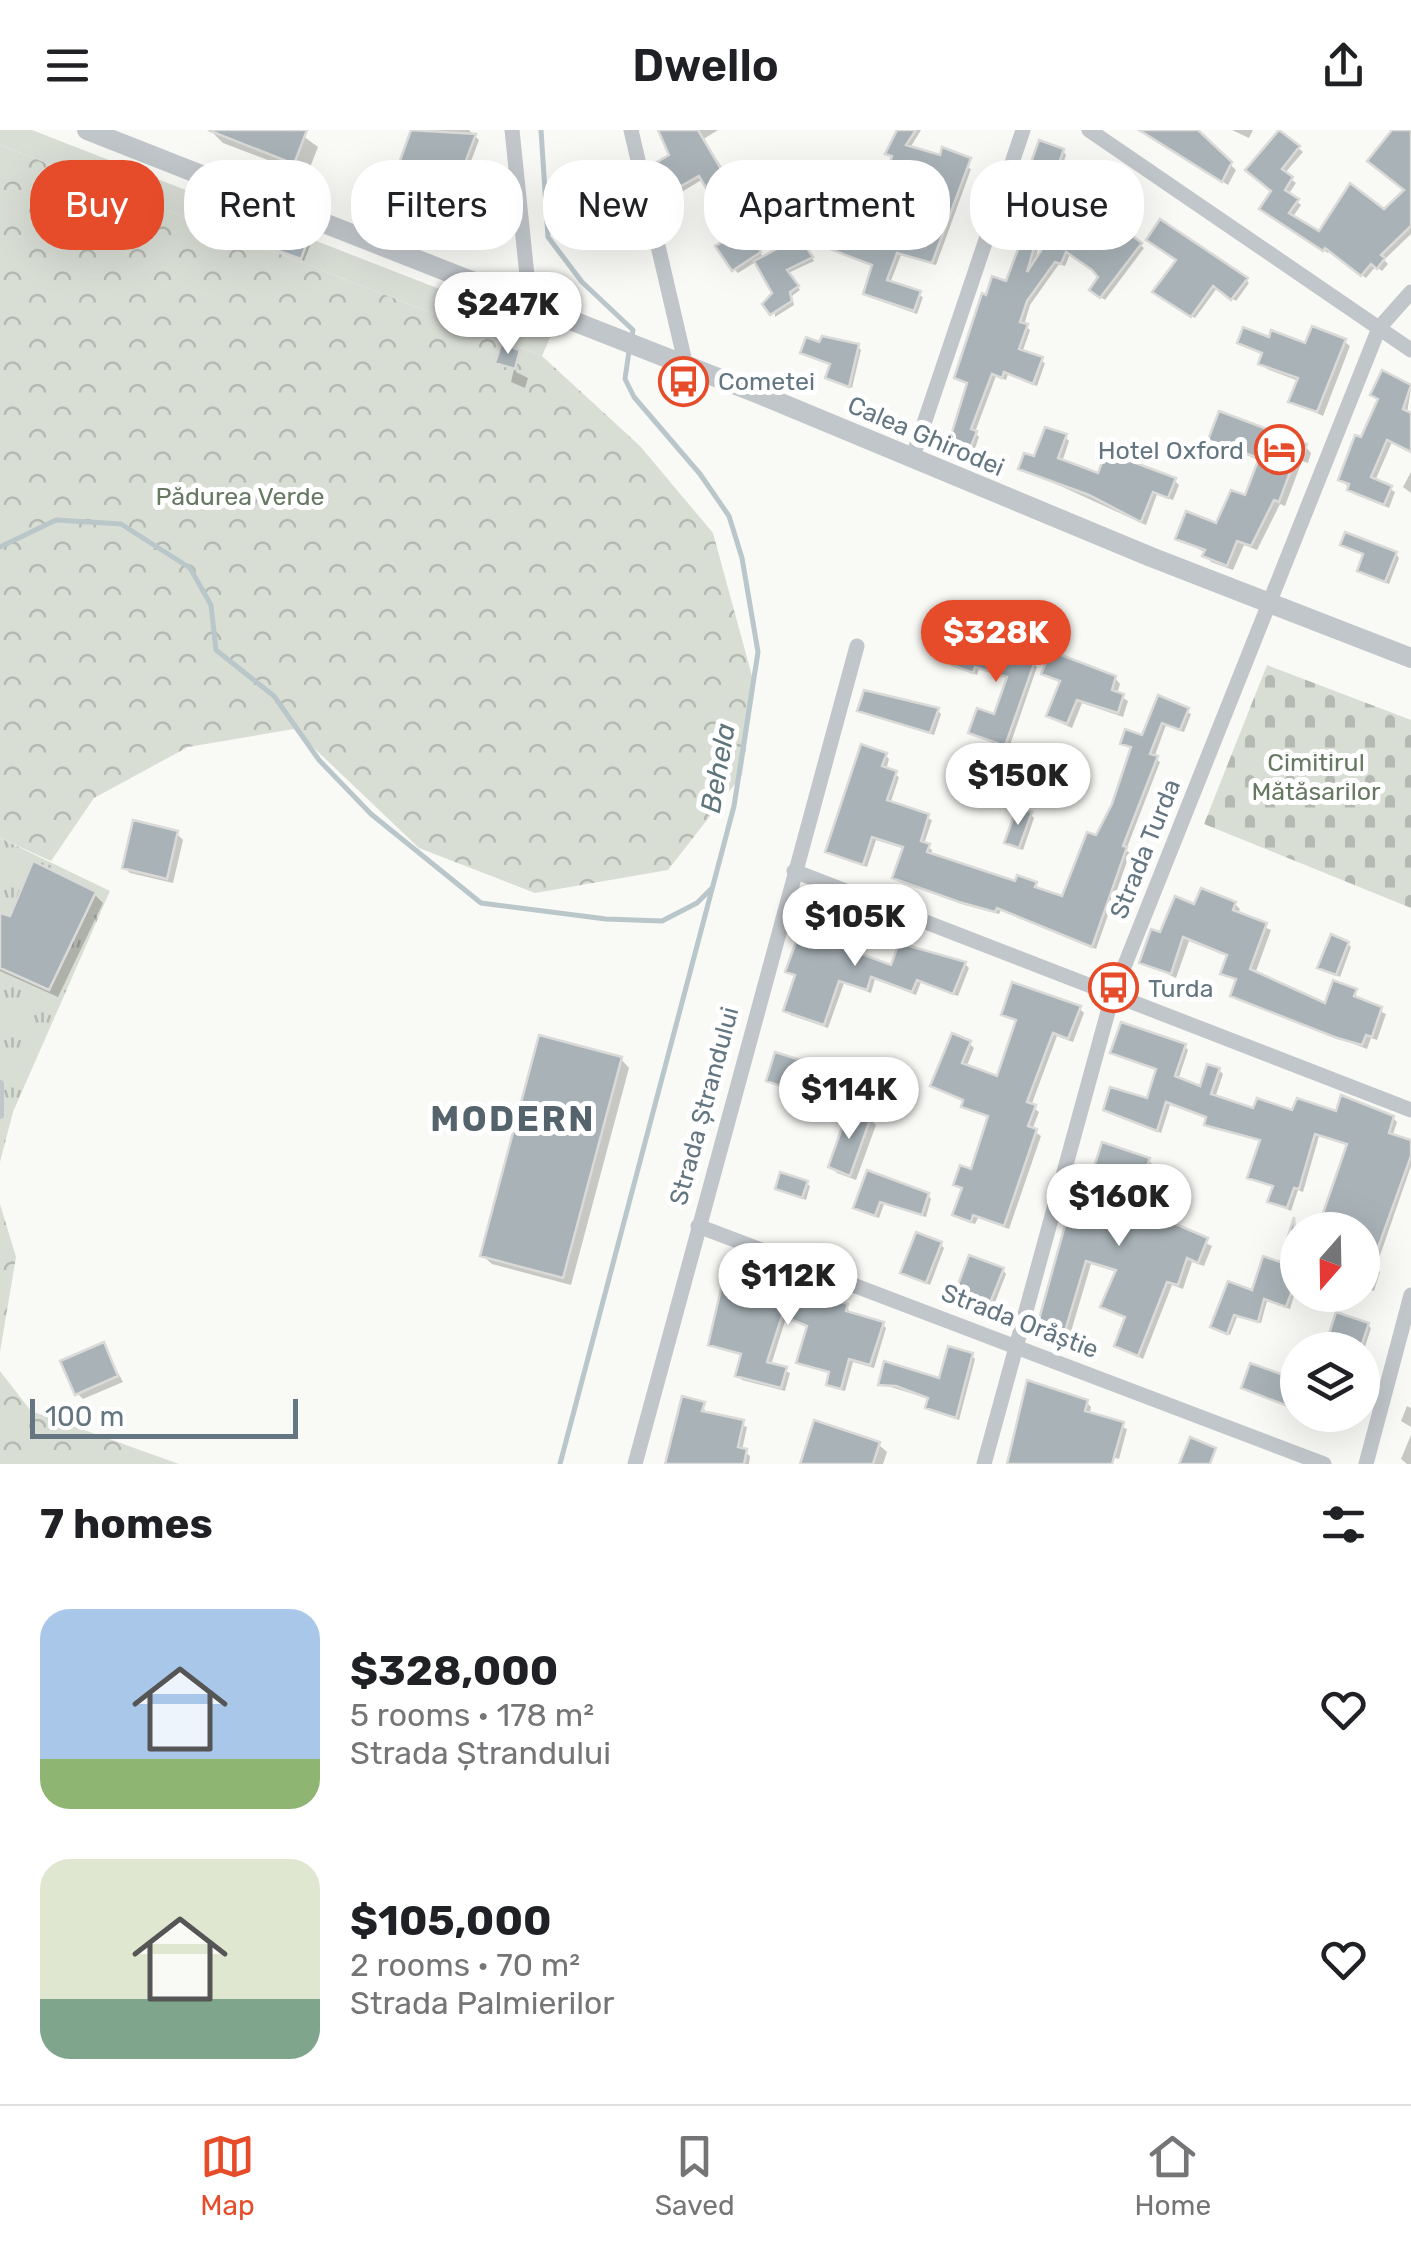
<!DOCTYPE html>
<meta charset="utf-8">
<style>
:root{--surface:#fff;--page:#f2f2f2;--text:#202124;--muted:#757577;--line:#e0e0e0;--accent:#e64c29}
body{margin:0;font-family:Rubik,sans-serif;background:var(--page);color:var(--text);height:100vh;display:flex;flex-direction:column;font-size:38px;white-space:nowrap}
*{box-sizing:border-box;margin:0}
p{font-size:32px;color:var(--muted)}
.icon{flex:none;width:55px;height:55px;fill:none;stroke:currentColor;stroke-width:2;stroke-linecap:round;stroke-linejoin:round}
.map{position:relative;height:1334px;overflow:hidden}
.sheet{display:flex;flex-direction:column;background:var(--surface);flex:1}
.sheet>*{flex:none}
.banner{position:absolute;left:30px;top:30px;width:1352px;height:90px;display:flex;gap:20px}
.needle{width:65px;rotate:200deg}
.tools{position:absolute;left:1280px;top:1082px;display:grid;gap:20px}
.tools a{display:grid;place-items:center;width:100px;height:100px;border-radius:50%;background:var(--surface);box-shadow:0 10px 40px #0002;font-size:50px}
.scale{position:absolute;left:30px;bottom:25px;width:268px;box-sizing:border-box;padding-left:10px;border:5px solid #637681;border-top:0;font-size:28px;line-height:35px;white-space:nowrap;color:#637681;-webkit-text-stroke:8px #fff;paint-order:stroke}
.price{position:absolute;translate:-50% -85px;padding:0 22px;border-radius:35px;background:#fff;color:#222;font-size:32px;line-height:65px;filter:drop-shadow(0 2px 5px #0008)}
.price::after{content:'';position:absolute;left:50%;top:60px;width:30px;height:22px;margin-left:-15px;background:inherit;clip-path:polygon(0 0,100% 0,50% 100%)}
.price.on{background:var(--accent);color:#fff}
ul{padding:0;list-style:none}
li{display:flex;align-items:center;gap:30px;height:250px;padding:0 40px}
li span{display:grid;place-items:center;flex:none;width:280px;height:200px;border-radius:30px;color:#555}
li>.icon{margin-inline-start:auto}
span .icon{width:120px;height:120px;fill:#fffc;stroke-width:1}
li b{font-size:42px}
h2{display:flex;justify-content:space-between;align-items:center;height:120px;padding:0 40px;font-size:42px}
.tag{padding:0 35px;border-radius:40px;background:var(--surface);box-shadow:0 10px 40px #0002;font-size:35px;line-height:90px}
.tag.on{background:var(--accent);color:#fff}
header{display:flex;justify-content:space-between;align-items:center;height:130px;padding:0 40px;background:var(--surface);font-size:45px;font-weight:600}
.dock{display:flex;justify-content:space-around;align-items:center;height:140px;border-top:2px solid var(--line);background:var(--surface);font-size:28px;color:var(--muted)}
.dock a{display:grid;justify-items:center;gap:5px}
.dock .on{color:var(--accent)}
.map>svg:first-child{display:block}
</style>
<header><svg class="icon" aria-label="menu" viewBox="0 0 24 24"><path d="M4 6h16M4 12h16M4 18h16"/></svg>Dwello<svg class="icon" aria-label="share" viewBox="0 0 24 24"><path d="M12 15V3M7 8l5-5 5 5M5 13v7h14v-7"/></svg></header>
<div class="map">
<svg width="1411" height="1334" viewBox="0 0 1411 1334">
<defs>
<pattern id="forest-crowns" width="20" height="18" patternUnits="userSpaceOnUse" patternTransform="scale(2.5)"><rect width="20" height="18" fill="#d9ded5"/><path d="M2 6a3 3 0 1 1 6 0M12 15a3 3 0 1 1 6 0" fill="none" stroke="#b4b9b2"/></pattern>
<pattern id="cemetery-stones" width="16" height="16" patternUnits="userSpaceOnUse" patternTransform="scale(2.5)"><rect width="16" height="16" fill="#d9ded5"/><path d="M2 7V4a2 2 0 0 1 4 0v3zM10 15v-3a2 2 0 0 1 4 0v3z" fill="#b4b9b2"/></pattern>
<pattern id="park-tufts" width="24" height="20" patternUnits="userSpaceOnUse" patternTransform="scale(2.5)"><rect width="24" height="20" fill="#d9ded5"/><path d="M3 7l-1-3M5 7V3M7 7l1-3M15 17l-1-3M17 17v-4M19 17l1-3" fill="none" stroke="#b4b9b2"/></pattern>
</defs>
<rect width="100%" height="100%" fill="#f9f9f6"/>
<path fill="#d9ded5" d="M0,0H32L552,203L542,226L0,15Z"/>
<path fill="url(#forest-crowns)" d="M0,15L542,226L640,316L713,403L755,557L742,645L668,740L535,763L419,718L294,599L188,617L94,668L51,731L0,708Z
M0,1074L16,1127L0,1222Z
M0,1241L31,1281L179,1334H0Z"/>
<path fill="url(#cemetery-stones)" d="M1267,535L1411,590V778L1204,694Z"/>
<path fill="url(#park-tufts)" d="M0,708L110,761L13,982L0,1032Z"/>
<path fill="#0003" d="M210,0H295L318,17L307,45L223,13Z
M414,0H469L479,10L460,60L400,35Z
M666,0H718L702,10L745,68L733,75L764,129L801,113L814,131L788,143L800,160L792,166L794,175L775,187V164L757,131L738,143L734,139L733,107L703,49L680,63L661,33L672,26Z
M901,0H921L910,18L971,39L936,135L901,125L890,153L923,167L917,184L869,167L866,163L875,137L819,114L867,120L893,29L888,24Z
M1161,0H1194L1236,40L1228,55L1161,14Z
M1232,0H1253L1249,8Z
M1280,3L1303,22L1284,44L1296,53L1288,65L1301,75L1292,88L1320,105L1385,82L1411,86V104L1384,130L1388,134L1382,141L1376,136L1366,148L1330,120L1328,123L1266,82L1274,62Z
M1063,21L1066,25L1057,52L1031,40Z
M1132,66L1136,70L1116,97L1144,118L1105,170L1096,164L1102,147L1070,124L1065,136L1059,134L1030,175L1024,195L1030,200L1022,223L1045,233L1037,256L1008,244L1006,250L996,246L975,302L979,307L974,321L956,315L952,311L969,254L957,248L1008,154L1020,121L1004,113L1039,100L1043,103L1034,134L1100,69Z
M307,112L310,116L304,131L271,116Z
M1178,130L1246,150L1249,153L1236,171L1217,158L1195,188L1158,165Z
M1270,211L1306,216L1344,211L1350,216L1323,286L1291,271L1299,251L1267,239L1261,233L1264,225L1240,213Z
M858,217L861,220L852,258L828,247L832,236L803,223Z
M519,222L516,242L528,248L525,258L511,252L514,239L498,233Z
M1383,244L1411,258L1407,283L1411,285V322L1392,312L1375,351L1395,362L1389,378L1354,364L1341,349L1380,270L1373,265Z
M1065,307L1069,311L1062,332L1099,346L1174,350L1179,355L1173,370L1157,364L1146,395L1021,338Z
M1211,309L1305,316L1311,323L1308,333L1302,331L1285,376L1280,374L1257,420L1244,415L1233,440L1211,432L1206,423L1178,408L1217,396L1246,368L1260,331Z
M1411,342V363L1403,357Z
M1343,414L1396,424L1399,428L1389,454L1363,444L1360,441L1365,425Z
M1033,533L1037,537L1009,618L974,606L970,603L996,587L1009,549L979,539L977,545L955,535Z
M1044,543L1115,548L1120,554L1117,564L1128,571L1123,587L1082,573L1072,598L1054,590L1049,585L1062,554Z
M1159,569L1191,584L1184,602L1166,595L1154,628L1160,632L1126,720L1130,723L1096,819L1001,780L999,784L965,775L899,751L895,747L905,719L876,710L867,737L828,721L885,625L889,629L886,640L899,647L890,674L932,690L924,714L932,720L931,726L1017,754H1036L1039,761L1064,769L1115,674L1133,619L1123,613L1143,609Z
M860,580L938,581L941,584L934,605Z
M1031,685L1034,688L1023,720L1010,716L1007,712Z
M177,704L183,710L173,753L130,743L124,737Z
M95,765L103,773L58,867L0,841V786L11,788Z
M1235,774L1240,779L1237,785L1271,800L1255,844L1326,876L1355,861L1358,871L1386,884L1377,910L1371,908L1367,919L1238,870L1233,865L1237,851L1223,843L1229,827L1189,811L1176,848L1142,832L1162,805L1196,777Z
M834,787L838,791L830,815L892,838L965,834L969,838L958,866L921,852L916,865L875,849L871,863L844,853L828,898L790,885L786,880L797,847L788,841Z
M1348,814L1351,817L1340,847L1320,837Z
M1080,879L1084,883L1073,912L1057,906L1031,976L1039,982L1032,1000L1041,1006L1009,1099L978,1088L975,1094L960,1089L955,1084L964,1060L956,1054L973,1043L990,988L968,980L965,972L933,956L969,913L974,918L966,938L998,949L1018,892L1004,884Z
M1184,916L1188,920L1178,950L1202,959L1219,940L1223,944L1215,968L1255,981L1393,988L1397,992L1392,1007L1411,1012V1036L1376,1137L1380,1142L1374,1161L1362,1157V1100H1348L1349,1096L1325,1085L1349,1016L1319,1006L1303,1062L1298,1060L1291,1081L1270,1071L1275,1057L1250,1047L1262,1011L1211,998L1209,989L1170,975L1161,1003L1106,979L1148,971L1158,941L1113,922Z
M621,929L629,938L571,1155L492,1134L483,1126Z
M843,946L849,952L844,969L801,956L798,964L768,950Z
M870,989L876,995L856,1050L837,1043L831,1037Z
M1148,1030L1153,1035L1138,1081L1212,1116L1204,1136L1192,1132L1183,1159L1172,1155L1143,1229L1117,1216L1127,1189L1103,1177L1117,1142L1091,1134L1070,1205L1041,1192L1083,1077Z
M869,1043L928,1065L931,1069L926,1087L884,1074L879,1088L859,1081L856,1077Z
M806,1053L810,1056L806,1070L778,1058Z
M1291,1105L1298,1107V1152L1290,1179L1267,1171L1261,1193L1237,1187L1230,1205L1216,1200L1213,1197L1282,1135Z
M940,1114L944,1118L930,1155L903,1142Z
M729,1136L847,1176L850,1184L882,1194L886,1198L874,1238L853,1232L845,1261L833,1258L829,1254L831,1244L799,1232L809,1197L786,1188L771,1235L790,1243L785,1261L742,1250L738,1245L743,1226L710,1214Z
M1003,1140L1006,1144L994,1175L959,1159Z
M1368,1195L1371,1198L1362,1226V1220H1327Z
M103,1215L123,1252L83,1269L77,1263Z
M972,1226L975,1229L959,1290L931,1281L930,1269L881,1254L940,1252Z
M1298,1252V1281L1244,1258Z
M1086,1272L1091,1277L1089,1285L1127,1299L1119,1329L1086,1319L1083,1334H1009Z
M703,1275L706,1284L747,1297L742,1320L750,1326L749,1334H668Z
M1407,1276L1411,1278V1297L1401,1291Z
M1309,1285H1343L1339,1296Z
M1411,1305V1334H1407L1401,1329Z
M879,1315L887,1322L883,1334H803Z"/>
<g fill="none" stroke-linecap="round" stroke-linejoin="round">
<path stroke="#b9c6ca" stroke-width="5" d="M541,0L548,107L582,152L633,200L631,210
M0,417L56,390L121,394L190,438L211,475L216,520L274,566L319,630L371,684L481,773L606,789L662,791L697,773L711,759
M560,1334L734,676L758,522L742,428L729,386L700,344L634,267L625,249L629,221"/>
</g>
<path fill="#a8b2b7" stroke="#dadad8" stroke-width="2.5" d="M208,0H307L294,34Z
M411,0L476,4L456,57L398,36Z
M658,0H698L721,39L727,36L743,63L730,70L761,122L732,141L715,116L730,107L717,77L699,46L674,60L657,32L669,25Z
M897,0H916L906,15L940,25L942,17L971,28L932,133L897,123L887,150L921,161L914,181L863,164L872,135L814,113L834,104L866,116L892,26L885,24Z
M1139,0H1198L1232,32L1222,52Z
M1279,0L1300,16L1282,39L1293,47L1285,60L1299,69L1289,83L1319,101L1350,53L1384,79L1404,60L1367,31L1392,0H1411V96L1381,125L1385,128L1377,139L1371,134L1361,146L1325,118L1323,121L1259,79L1271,61L1245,40Z
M1039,10L1064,19L1053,50L1028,41Z
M1112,49L1134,64L1114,92L1142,113L1100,168L1089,160L1098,147L1092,140L1066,122L1061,134L1055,132L1027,171L1020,192L1028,194L1019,219L1043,227L1033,254L1004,242L1002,248L992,244L971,299L977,301L970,319L949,312L967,253L954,248L982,163L986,165L992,146L1006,151L1018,119L1001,113L1011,87L1040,97L1027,142L1084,55L1100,66Z
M1160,89L1248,148L1231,170L1213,156L1191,187L1152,162L1176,130L1146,110Z
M275,97L308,110L301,129L268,117Z
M799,107L813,127L787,140L799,156L790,162L792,171L770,185L762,174L772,163L754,131Z
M1312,196L1346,209L1317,282L1288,272L1298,248L1258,234L1262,223L1237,213L1243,197L1269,207L1271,200L1305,213Z
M822,206L859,214L849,257L825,248L830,234L800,223L806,207L819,212Z
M501,214L520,220L515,239L495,233Z
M1382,240L1411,255L1403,279L1411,283V322L1387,310L1371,347L1392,356L1384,375L1347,360L1349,354L1338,350L1355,305L1361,307L1378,269L1370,265Z
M1219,281L1307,314L1302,328L1296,326L1279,372L1274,370L1251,416L1237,411L1227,436L1202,426L1205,420L1175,409L1186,381L1216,393L1231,360L1245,365L1259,328L1208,310Z
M1045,297L1067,304L1058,328L1098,343L1106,322L1176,348L1168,368L1153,362L1141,392L1089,365L1018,339L1024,323L1034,326Z
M1345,402L1397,422L1385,452L1357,441L1363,424L1340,415Z
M964,503L1035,531L1005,616L968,603L977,578L994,584L1007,547L975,537L973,543L952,535Z
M1051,521L1116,546L1112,560L1124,564L1118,583L1077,570L1067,594L1046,586L1060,551L1041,544Z
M864,560L939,578L930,603L857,581Z
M1158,565L1189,578L1180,600L1162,593L1150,624L1158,626L1123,716L1127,717L1092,817L997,778L995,782L959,772L892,748L903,717L872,707L863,735L825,722L861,614L887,623L882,636L897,641L887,670L929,684L921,711L930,714L927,722L1015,751L1017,745L1037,752L1035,757L1062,766L1087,702L1096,705L1112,674L1131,617L1120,614L1125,599L1142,605Z
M1017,677L1032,682L1019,718L1004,713Z
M133,690L178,701L167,749L122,738Z
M33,731L96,762L49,860L0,838V783L10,786Z
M1201,758L1236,772L1233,780L1267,793L1250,839L1325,873L1333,850L1357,859L1354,866L1382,877L1372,907L1366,905L1362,915L1337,908L1230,866L1236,849L1220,844L1227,825L1183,807L1171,844L1139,833L1151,799L1160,802L1175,766L1194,774Z
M809,776L835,785L826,811L891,835L899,813L966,832L953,864L917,850L912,862L871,847L867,860L839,851L824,895L783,881L795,845L785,842Z
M1331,804L1349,812L1336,845L1317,838Z
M1012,852L1081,876L1068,909L1053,903L1027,972L1036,975L1028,996L1037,999L1004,1096L973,1085L971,1092L952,1085L962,1058L953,1055L960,1035L971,1039L988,986L961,977L963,970L930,956L952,903L971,911L962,933L997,946L1016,890L1001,885Z
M1121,892L1186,914L1175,946L1200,956L1207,934L1220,938L1211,964L1253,978L1257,968L1292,980L1297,968L1336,981L1341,965L1394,986L1389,1003L1411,1010V1026L1365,1154L1362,1100H1345L1347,1095L1322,1086L1347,1014L1315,1004L1299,1059L1294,1058L1287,1078L1267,1072L1273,1056L1247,1048L1260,1010L1204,995L1206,987L1166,972L1157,1001L1103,980L1110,957L1147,968L1156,939L1110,923Z
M539,905L622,927L563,1148L480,1126Z
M775,922L845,944L838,965L795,951L792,960L766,951Z
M849,978L871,987L850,1046L828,1037Z
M1102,1012L1150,1028L1134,1076L1208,1108L1198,1133L1187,1128L1178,1155L1167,1152L1138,1226L1114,1216L1125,1187L1100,1177L1116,1140L1086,1131L1065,1201L1038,1193L1072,1070L1082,1074Z
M867,1040L929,1063L922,1085L880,1072L875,1086L853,1078Z
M780,1042L808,1051L802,1068L775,1059Z
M1294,1087L1298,1144L1286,1177L1264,1169L1258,1192L1234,1185L1227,1204L1210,1197L1228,1151L1252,1160L1263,1126L1280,1132Z
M916,1102L942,1112L926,1153L900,1143Z
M969,1125L1004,1138L990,1173L956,1160Z
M727,1133L848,1174L846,1181L884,1192L870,1235L849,1229L841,1259L826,1255L829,1242L796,1233L807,1196L782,1186L767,1232L787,1237L781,1258L735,1246L741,1224L708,1215Z
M1336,1182L1369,1193L1360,1220H1324Z
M104,1212L118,1246L75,1265L60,1231Z
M948,1216L973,1223L956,1288L925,1278L928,1268L896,1256L878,1255L884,1231L939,1248Z
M1250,1233L1298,1250V1280L1241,1258Z
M1027,1250L1088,1270L1085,1281L1124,1292L1112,1334H1007Z
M682,1266L705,1272L702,1281L744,1290L738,1317L747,1319L744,1334H665Z
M814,1290L880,1312L873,1334H800Z
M1190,1307L1216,1318L1210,1334H1179Z"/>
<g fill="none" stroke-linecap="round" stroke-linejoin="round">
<path stroke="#c1c6ca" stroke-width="8" d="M0,954V985"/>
<path stroke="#c1c6ca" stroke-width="15" d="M512,0L530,175
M631,0L686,236
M1089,0L1411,220
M913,326L1023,0
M794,741L1411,980
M698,1096L1324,1334
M635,1334L857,516
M984,1334L1112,867L1379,198L1411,162
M1366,1334L1411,1165"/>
<path stroke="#c1c6ca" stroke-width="20" d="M87,0L759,264L1151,427L1411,528"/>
</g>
<defs>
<symbol id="bus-ring" viewBox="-11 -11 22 22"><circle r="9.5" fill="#fff" stroke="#e64c29" stroke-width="1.5"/><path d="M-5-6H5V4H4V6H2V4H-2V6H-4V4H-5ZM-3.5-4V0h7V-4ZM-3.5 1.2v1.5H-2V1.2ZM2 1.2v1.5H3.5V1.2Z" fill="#e64c29"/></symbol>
<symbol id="hotel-ring" viewBox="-11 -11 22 22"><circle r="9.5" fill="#fff" stroke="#e64c29" stroke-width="1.5"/><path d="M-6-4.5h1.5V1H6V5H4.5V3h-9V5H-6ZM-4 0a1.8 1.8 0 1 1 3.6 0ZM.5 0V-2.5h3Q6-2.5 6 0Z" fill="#e64c29"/></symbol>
</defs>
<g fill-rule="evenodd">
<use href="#bus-ring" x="656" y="224" width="55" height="55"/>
<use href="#hotel-ring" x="1252" y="292" width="55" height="55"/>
<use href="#bus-ring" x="1086" y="830" width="55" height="55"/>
</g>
<g text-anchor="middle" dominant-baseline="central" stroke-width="10" stroke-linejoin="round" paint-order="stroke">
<g font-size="25" fill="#637681" stroke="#fff" text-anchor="start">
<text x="718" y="251">Cometei</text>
<text x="1244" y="320" text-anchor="end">Hotel Oxford</text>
<text x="1148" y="858">Turda</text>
</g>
<g font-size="25" fill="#637681" stroke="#fff">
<text transform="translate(926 306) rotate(23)">Calea Ghirodei</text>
<text transform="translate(1145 719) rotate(-68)">Strada Turda</text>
<text transform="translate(704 976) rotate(-75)">Strada Ștrandului</text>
<text transform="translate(1020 1191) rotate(21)">Strada Orăștie</text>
</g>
<g font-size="25" fill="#677962" stroke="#fff">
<text x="240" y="366">Pădurea Verde</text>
<text x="1316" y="632">Cimitirul<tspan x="1316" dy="29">Mătăsarilor</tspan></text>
</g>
<g font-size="28" font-style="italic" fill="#5e757c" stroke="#fff">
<text transform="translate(718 638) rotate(-80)">Behela</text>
</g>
<g font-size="35" font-weight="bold" letter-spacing="2.5" fill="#55636c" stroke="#fff">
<text x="513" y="989">MODERN</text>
</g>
</g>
</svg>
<div class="tools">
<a><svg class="needle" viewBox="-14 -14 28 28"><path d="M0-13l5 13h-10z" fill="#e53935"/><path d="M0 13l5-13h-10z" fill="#757577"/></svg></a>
<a><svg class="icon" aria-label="layers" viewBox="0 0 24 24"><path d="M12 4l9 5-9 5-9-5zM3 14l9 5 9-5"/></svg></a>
</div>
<div class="scale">100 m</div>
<b class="price" style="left:508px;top:227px">$247K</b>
<b class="price on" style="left:996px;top:555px">$328K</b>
<b class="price" style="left:1018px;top:698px">$150K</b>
<b class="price" style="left:855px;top:839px">$105K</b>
<b class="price" style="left:849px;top:1012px">$114K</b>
<b class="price" style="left:1119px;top:1119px">$160K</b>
<b class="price" style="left:788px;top:1198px">$112K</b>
<div class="banner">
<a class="tag on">Buy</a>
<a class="tag">Rent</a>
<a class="tag">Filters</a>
<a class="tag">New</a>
<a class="tag">Apartment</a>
<a class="tag">House</a>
</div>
</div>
<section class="sheet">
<h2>7 homes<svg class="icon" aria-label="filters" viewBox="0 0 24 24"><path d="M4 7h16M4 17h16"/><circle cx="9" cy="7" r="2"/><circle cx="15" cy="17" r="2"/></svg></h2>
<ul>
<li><span style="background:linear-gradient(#a9c7e8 75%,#8fb573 0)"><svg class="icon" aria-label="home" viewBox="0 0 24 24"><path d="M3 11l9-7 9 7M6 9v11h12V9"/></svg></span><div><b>$328,000</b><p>5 rooms · 178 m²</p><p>Strada Ștrandului</p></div><svg class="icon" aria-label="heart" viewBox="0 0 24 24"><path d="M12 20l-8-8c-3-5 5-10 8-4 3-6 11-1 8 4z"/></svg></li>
<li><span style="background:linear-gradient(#dfe7d0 70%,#7fa58c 0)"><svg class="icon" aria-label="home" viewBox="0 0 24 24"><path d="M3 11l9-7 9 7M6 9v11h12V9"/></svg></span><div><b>$105,000</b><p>2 rooms · 70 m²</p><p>Strada Palmierilor</p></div><svg class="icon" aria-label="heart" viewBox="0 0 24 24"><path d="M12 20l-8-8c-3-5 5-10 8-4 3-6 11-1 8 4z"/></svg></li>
</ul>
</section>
<nav class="dock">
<a class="on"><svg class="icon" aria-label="map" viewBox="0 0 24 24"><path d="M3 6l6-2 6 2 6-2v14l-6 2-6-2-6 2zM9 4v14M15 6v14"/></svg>Map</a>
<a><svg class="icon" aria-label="saved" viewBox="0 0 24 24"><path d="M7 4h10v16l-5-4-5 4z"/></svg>Saved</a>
<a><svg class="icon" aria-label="home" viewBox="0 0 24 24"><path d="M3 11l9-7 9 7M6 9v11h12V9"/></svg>Home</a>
</nav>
